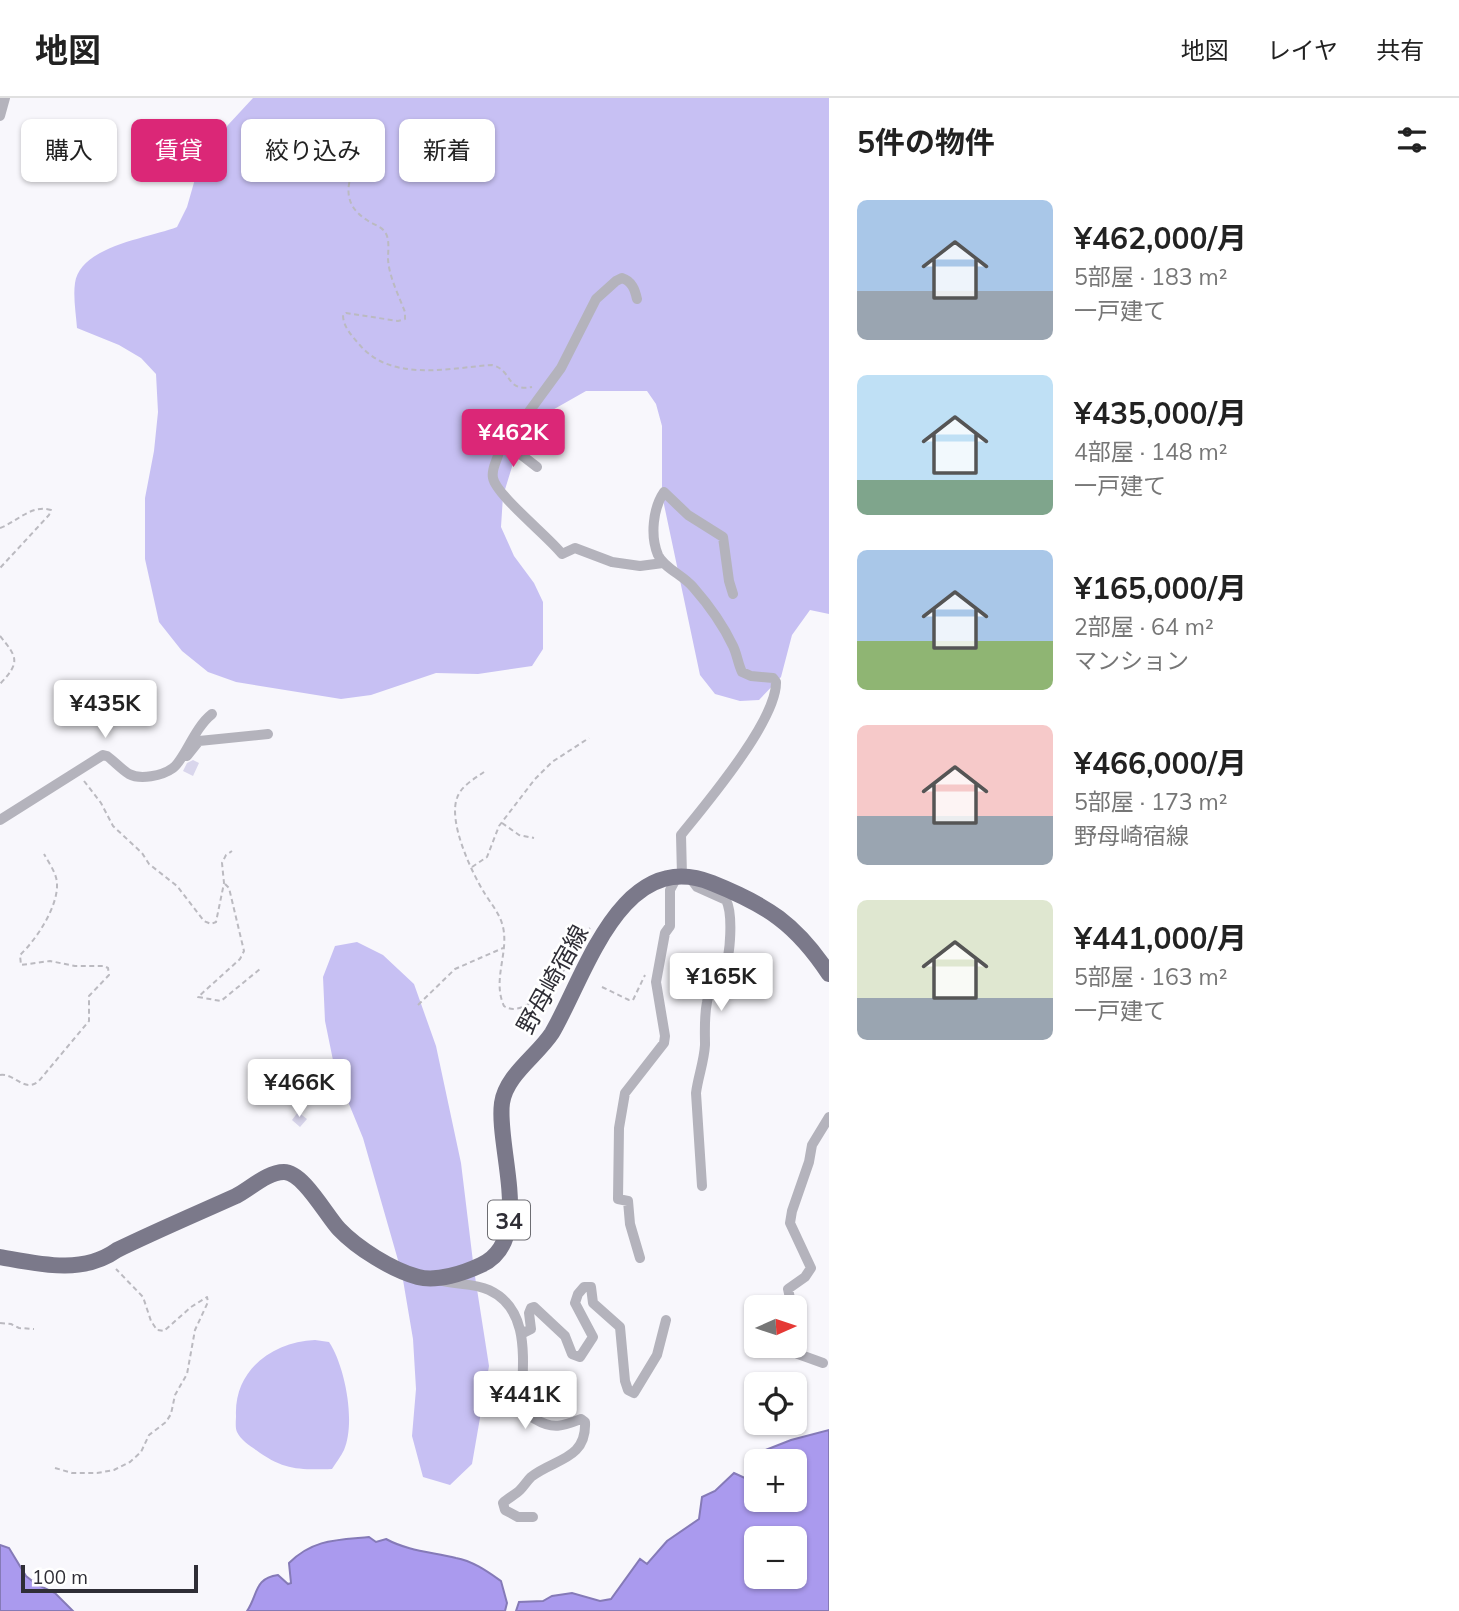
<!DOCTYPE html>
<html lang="ja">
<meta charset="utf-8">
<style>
:root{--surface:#fff;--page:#f2f2f2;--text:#222;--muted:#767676;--line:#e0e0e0;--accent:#db2777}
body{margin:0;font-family:Mulish,"Noto Sans JP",sans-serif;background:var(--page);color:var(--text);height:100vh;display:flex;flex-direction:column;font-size:26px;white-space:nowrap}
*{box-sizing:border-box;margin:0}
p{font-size:23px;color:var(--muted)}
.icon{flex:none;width:38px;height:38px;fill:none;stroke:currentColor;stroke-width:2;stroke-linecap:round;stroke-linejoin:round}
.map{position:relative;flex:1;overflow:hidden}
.panel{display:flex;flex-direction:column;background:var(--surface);width:630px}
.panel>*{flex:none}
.banner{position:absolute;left:21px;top:21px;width:665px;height:63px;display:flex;gap:14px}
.needle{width:46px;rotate:87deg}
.controls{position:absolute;left:744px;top:1197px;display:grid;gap:14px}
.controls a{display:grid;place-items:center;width:63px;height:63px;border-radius:10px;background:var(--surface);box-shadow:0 2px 5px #0004;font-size:35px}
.scale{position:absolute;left:21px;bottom:18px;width:177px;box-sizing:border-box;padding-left:7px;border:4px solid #2f2e36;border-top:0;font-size:19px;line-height:24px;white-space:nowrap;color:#2f2e36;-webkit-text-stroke:5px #fff;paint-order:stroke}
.price{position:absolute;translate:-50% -60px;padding:0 16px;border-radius:7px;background:#fff;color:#222;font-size:23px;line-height:46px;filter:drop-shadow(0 2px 4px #0008)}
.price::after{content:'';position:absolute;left:50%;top:42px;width:21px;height:16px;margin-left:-10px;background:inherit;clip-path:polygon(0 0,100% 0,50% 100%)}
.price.on{background:var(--accent);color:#fff}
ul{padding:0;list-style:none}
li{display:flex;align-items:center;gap:21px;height:175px;padding:0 28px}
li span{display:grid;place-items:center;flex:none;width:196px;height:140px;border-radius:10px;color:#555}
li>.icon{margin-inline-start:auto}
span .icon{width:84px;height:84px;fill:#fffc;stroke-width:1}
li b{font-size:30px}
h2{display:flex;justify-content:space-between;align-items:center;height:84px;padding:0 28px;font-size:30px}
.tag{padding:0 24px;border-radius:10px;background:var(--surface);box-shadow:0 2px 5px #0004;font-size:24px;line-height:63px}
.tag.on{background:var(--accent);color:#fff}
header{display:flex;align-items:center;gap:42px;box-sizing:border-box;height:98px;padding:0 35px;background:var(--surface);border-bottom:2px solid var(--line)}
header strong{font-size:33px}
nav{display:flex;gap:38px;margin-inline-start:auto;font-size:24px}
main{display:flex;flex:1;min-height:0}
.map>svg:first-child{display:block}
</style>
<header>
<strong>地図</strong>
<nav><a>地図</a><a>レイヤ</a><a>共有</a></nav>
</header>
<main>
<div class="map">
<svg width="829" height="1513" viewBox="0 0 829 1513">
<rect width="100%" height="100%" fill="#f8f7fc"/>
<path fill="#c7c0f3" d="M253,0H829V516L810,512L792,537L781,579L759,602L740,603L715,596L700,577L662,397V328L656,306L647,293H586L549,314L515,359L503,398L501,429L514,458L534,485L543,504V551L532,568L478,576L436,575L371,597L341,601L236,584L208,574L182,553L159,524L145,461V400L154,353L158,314L156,276L141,260L119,247L77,230C76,216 73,199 75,185C80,148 149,140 177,129L187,109L199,67L228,27Z
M357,844L383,857L414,886L436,948L461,1065L474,1172L489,1268L472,1366L450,1387L423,1379L412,1338L416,1291L413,1241L402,1176L363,1040L335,972L325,923L323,879L335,848Z
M315,1242L329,1244C345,1268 356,1324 344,1352C341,1358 336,1365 332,1371C299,1372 283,1372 256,1352C250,1348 240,1341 237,1334C235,1330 236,1322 236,1318C234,1272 272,1244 315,1242Z"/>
<path fill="#aa9aee" stroke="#857ab7" stroke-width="2" fill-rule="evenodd" d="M829,1332V1513H516L519,1504L543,1503L552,1498L572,1495L600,1503L611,1501L640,1461L647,1466L667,1443L699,1421L702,1399L715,1393L734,1375L747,1381L755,1374L753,1357L791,1342ZM756,1363H794V1402H756ZM756,1440H794V1479H756Z
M369,1439L376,1444L386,1441C408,1453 432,1454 456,1460C473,1463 488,1474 501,1483L507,1505L505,1513H247C258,1497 254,1480 278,1477L288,1486L291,1485L289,1465C313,1441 337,1442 369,1439Z
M0,1447L9,1450L26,1478L36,1486L55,1495L73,1513H0Z"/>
<path fill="#d9d6ec" d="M193,662L199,665L193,678L183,673L187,665Z
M298,1014L307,1021L300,1029L292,1022Z"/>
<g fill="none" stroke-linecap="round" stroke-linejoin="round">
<path stroke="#bbbac0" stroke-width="2" stroke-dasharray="5 3.5" stroke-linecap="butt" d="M360,61C345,83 342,107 367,122C372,126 381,128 385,134C390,141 388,153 388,161C389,179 399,198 405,214V221L398,223L346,215L343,217C343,228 351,237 358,245C390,285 448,270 492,267C513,272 505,294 532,289
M0,430C17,424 31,406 51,412L49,417L0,470
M0,538C17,559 21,564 0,586
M484,674C474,681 461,688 457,700C448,725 472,775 485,796C492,807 500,816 503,829C509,855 492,882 504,908C522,921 554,887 564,872C575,856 576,845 590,830
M84,683L101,705L113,728L142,755L149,766L177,788L204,823L211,826L216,824L224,785L222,765L226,757L232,753
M502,725L519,737L534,740
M472,769L487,759L499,728L535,681L552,664L589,640
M225,786L229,790L244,853L240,861L198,899L221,903L260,871
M602,889L629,902H633L645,877
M418,907L455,871L503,850
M0,977C15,975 23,994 38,984L89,923V898L109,877L108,870L104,868H75L50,863L21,867L20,857C36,842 58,809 57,786C57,776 49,765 44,756
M0,1225L11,1226L19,1230L34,1231
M55,1370L72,1375H97L114,1372L130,1364L141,1354L149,1337L166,1324L171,1316L175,1297L187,1276L195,1232L208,1204L207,1199L191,1209L164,1233L157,1232L151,1223L143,1199L116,1171"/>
<path stroke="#b4b3bc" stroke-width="10" d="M0,18L5,0
M637,201C635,192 632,183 622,180L616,183L596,201L561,270L528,315L501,327C498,336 500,344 499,354C497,363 491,371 493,380C496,397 549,439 562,456L575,450L612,464L640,468L663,465
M499,350L515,352L537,369
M187,658L199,643L268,636
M0,722L103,657L107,658C114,663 121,671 129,676C140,682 162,678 173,670C185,661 194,630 212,616
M682,778L681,737C706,706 777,622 776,584L773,580L751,578L742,574C738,566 737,556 733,548C723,527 708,506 693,489C683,477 664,470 658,457C650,438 653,410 664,394L688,417L723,439L729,483L733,496
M691,781L697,789L726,802C733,815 731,857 724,871C719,883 709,890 707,904C704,919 705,933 705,947C704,964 698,979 696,995L702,1088
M640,1160L630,1126L628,1103L618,1101L619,1030L625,995L664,945L665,938L656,884L665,835L670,828V792L677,779
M442,1183C458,1187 474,1185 489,1192C534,1213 521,1270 522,1310C526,1316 529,1318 535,1321C553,1332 563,1328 581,1321L585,1324C587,1362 553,1361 531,1379C527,1383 524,1388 520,1392C515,1397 508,1400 503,1405L505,1412L518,1419H533
M792,1209L788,1191L805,1179L811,1170L790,1125L792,1113L809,1064L812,1047L829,1019
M794,1221L798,1236V1256L823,1265
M521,1236L531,1231L529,1215L531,1210L534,1209L565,1238L572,1256L580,1259L593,1239L575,1205L578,1196L584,1189H591L593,1205L620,1229L625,1283L628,1292L634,1295L657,1257L666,1222"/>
<path stroke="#7b798a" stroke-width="16" d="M0,1159C39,1166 82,1177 117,1152C156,1133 196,1116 236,1098C250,1091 267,1074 284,1074C303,1074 326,1117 339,1131C357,1150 392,1172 418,1179C437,1184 464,1175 481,1167C535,1143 496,1049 502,1005C506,977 537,958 552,935C585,879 621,748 712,785C767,807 796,826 829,876"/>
</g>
<g text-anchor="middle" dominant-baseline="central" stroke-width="5" stroke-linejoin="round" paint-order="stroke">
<rect fill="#fff" stroke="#6d6d72" stroke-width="2" x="488" y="1102.5" width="42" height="39" rx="5"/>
<g font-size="23" font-weight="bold" fill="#2f2e36">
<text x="509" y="1122">34</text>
</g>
<g font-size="24" fill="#2f2e36" stroke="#fff">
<text transform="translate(552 881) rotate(-61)">野母崎宿線</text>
</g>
</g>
</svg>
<div class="controls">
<a><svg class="needle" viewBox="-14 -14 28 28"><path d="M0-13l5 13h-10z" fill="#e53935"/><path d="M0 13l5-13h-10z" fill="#767676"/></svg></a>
<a><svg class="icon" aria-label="locate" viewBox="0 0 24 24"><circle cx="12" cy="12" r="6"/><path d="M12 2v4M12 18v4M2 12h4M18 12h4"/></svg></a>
<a>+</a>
<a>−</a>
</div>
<div class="scale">100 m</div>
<b class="price on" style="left:513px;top:371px">¥462K</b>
<b class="price" style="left:105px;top:642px">¥435K</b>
<b class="price" style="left:721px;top:915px">¥165K</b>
<b class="price" style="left:299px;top:1021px">¥466K</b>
<b class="price" style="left:525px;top:1333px">¥441K</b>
<div class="banner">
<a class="tag">購入</a>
<a class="tag on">賃貸</a>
<a class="tag">絞り込み</a>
<a class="tag">新着</a>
</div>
</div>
<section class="panel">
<h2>5件の物件<svg class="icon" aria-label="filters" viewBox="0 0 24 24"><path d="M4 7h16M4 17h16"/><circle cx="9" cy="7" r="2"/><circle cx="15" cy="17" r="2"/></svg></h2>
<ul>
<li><span style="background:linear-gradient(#a9c7e8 65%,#9aa5b1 0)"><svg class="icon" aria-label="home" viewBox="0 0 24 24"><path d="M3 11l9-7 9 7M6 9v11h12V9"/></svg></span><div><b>¥462,000/月</b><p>5部屋 · 183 m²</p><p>一戸建て</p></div></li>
<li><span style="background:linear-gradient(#bfe0f5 75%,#7fa58c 0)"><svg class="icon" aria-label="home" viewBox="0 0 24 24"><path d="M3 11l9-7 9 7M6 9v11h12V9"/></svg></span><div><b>¥435,000/月</b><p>4部屋 · 148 m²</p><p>一戸建て</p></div></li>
<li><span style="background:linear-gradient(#a9c7e8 65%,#8fb573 0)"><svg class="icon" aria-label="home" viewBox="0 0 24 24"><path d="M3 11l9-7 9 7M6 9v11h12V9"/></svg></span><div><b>¥165,000/月</b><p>2部屋 · 64 m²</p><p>マンション</p></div></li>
<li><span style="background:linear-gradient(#f6c9c9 65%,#9aa5b1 0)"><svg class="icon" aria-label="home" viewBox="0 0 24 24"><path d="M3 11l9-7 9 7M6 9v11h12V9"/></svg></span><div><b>¥466,000/月</b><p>5部屋 · 173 m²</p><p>野母崎宿線</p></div></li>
<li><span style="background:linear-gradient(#dfe7d0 70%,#9aa5b1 0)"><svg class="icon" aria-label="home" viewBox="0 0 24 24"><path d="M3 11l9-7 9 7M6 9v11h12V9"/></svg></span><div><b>¥441,000/月</b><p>5部屋 · 163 m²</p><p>一戸建て</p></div></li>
</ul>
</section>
</main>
